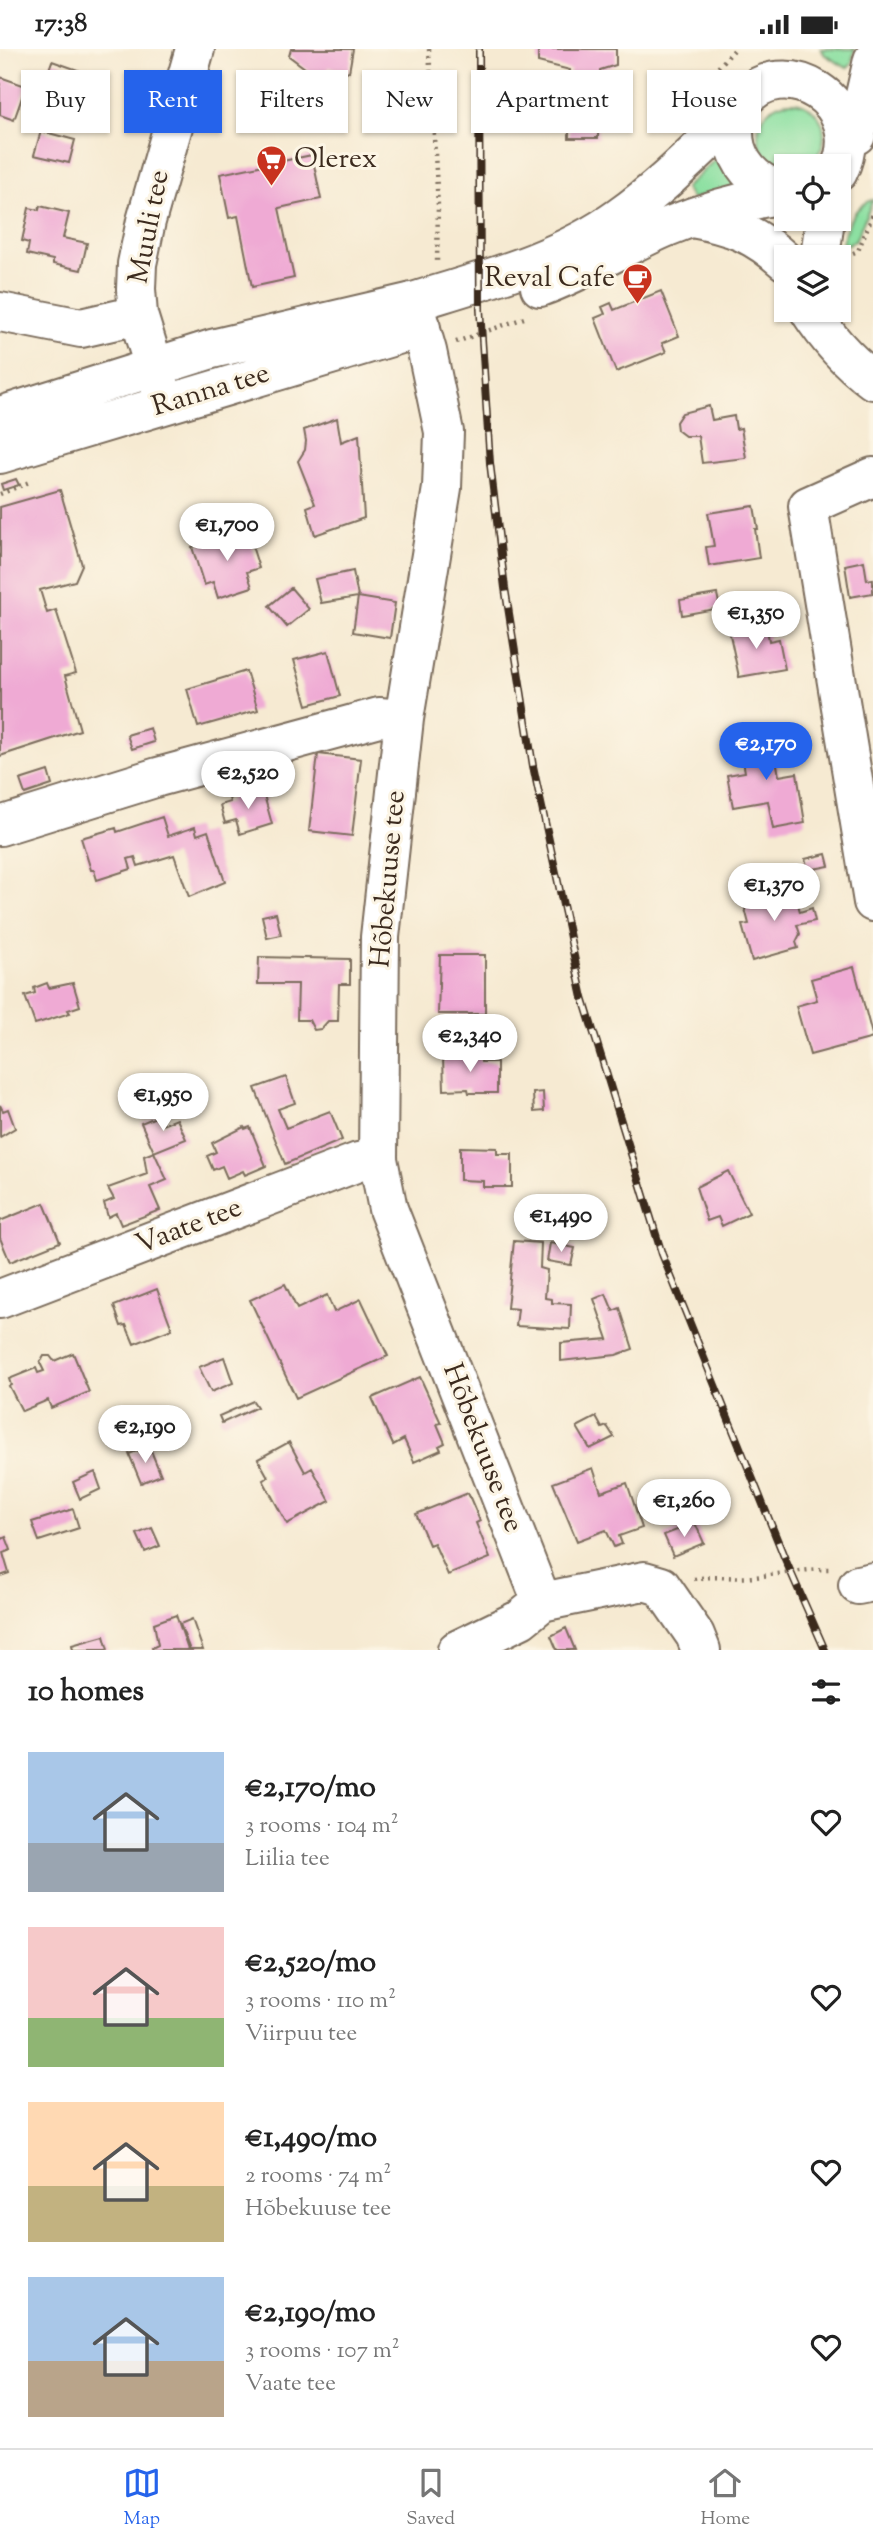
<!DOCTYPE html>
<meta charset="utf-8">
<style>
:root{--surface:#fff;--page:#f6f6f6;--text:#222;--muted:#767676;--line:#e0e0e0;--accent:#2563eb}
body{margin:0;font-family:"Sorts Mill Goudy",serif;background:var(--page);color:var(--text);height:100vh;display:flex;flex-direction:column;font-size:26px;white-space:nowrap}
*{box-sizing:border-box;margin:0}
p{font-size:23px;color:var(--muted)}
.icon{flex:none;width:38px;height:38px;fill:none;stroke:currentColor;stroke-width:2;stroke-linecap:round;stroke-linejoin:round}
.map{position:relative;height:1601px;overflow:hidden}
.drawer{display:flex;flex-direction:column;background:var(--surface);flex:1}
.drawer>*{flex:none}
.guide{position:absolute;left:21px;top:21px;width:831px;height:63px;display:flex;gap:14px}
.buttons{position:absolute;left:774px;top:105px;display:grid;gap:14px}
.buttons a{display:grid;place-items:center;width:77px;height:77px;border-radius:0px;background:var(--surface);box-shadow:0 2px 5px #0004;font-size:35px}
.price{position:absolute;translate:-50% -60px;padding:0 16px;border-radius:24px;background:#fff;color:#222;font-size:23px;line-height:46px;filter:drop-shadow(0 2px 4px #0008)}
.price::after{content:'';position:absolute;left:50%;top:42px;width:21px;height:16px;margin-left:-10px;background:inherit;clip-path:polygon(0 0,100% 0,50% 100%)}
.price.active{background:var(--accent);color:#fff}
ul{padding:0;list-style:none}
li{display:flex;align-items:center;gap:21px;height:175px;padding:0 28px}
li span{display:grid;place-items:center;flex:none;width:196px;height:140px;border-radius:0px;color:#555}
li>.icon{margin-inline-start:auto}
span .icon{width:84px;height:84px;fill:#fffc;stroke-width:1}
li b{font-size:30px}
h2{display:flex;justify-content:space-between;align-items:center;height:84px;padding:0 28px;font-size:30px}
.chip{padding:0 24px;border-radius:0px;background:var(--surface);box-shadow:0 2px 5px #0004;font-size:24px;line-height:63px}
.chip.active{background:var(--accent);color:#fff}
.status{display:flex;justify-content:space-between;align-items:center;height:49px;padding:0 35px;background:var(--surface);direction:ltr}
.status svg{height:19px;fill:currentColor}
.tabs{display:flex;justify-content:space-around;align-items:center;height:98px;border-top:2px solid var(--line);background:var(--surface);font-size:19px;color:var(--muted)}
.tabs a{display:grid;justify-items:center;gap:4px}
.tabs .active{color:var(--accent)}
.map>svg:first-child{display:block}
</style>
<div class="status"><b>17:38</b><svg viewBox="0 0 49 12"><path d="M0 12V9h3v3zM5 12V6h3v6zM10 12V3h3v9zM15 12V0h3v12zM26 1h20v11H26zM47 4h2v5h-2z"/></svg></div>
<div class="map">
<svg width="873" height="1601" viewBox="0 0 873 1601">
<rect width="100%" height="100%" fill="#fcf5e5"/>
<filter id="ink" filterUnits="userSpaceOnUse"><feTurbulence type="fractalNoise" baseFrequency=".0143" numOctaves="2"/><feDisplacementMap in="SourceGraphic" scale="14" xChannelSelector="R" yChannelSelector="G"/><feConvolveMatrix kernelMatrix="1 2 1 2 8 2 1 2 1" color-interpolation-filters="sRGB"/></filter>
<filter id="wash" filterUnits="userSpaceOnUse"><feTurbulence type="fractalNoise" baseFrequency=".00686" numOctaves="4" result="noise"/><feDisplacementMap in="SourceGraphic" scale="28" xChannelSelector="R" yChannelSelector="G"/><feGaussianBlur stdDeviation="1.57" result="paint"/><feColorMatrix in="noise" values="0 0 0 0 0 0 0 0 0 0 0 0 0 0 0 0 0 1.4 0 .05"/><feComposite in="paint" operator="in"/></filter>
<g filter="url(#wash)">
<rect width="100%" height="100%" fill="#f6ead2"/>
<path fill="#8de0a2" stroke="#648560" stroke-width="2" d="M821,0H855L851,16L847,19L825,6Z
M758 86a33 33 0 1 1 66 0a33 33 0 1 1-66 0Z
M719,107L737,136L692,150L685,139Z
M873,151L855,192L842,198C843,181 855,154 873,151Z"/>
<g id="blocks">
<path fill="#efaad4" d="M291,0H353L349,23L329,18L326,35L289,7Z
M538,0H616V16L600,21L598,89H569L570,21L538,13Z
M52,12L92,26L97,39L93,48L85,52L78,70L37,55Z
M0,28L26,37L14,71L0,66Z
M41,82L75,91L69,114L34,106Z
M312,106L321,150L279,159L294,229L252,238L238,167L229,169L220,125Z
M40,157L69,164L63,189L87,194L81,221L53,215V211L27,205L29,194L22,192L29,159L39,161Z
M661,242L679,287L662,294L666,303L616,323L595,269L605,265L602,258L611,254L614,261Z
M709,357L712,371L734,367L736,380L741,379L746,409L702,414L698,387H685L677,381L676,373L682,364Z
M337,369L341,393L359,386L364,469L315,486L307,458L315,455L298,412L305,401L306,392L304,381Z
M16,430L19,436L3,441L1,435Z
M60,441L82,516L75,532L40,541L47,564L56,561L76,624L65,627L80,681L0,707V458Z
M754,457L758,480H755L759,509L709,517L706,498L714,497L708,464Z
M247,481L259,519L247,523L252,538L218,549L213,533L204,536L192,498Z
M864,512L867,531L873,530V544L850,548L845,516Z
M353,522L358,548L321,554L315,530Z
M291,539L309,560L287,578L269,557Z
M717,545L720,559L682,566L680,551Z
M358,548L395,554L390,589L353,583Z
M766,573L769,592L779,590L785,620L739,628L729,581Z
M328,602L340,647L307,656L294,611Z
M246,622L258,661L198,678L187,640Z
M150,679L154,693L132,700L127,686Z
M771,681L779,727L797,724L805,774L773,780L768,752L733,758L727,726L745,723L739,687Z
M318,705L361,710L352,787L309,782Z
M48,722L52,736L25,745L20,731Z
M262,739L272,775L240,785L236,771L225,774L220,756L230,753L229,749Z
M162,768L168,787L195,778L197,786L208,782L225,833L189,848L174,806L138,817L135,808L128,810L131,820L97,831L94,821H91L81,789L116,779L117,783Z
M826,805L829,817L808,821L805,810Z
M794,838L800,863L812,859L815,872L797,876L800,885L796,893L798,899L752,912L742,876L749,875L743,852Z
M276,864L281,886L267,889L262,867Z
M440,906H485V965H438Z
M259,908L350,910V935H339L338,972H328L321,980L314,981L309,971H297L298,935H258Z
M854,918L873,989L810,1006L796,957L817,951L811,930Z
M47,934L49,939L73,934L80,957L68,961L70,964L35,975L25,947L35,944L34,939Z
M443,1007H481V1013H497V1044H469L468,1040L444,1041Z
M286,1028L295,1054L278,1060L286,1079L330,1062L342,1091L285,1115L255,1039Z
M543,1043L544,1062L534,1063L533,1044Z
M0,1056L3,1062L8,1060L15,1079L0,1088Z
M158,1067L162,1076L177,1070L186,1090L154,1103L141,1074Z
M244,1078L245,1080L250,1078L266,1117L245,1126L243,1122L227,1129L222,1117L213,1121L207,1107L216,1103L212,1094Z
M460,1098L497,1099V1105H512V1138H483V1132L460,1131Z
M154,1103L167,1131L150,1138L160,1161L121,1176L116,1164L108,1168L104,1154L114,1150L108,1139L147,1125L144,1107Z
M728,1122L749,1164L722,1177L718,1168L707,1172L696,1138Z
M44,1154L60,1193L10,1213L0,1189V1172Z
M514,1192L541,1194L540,1219L547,1221L545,1249L552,1250V1254L571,1255L570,1280L516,1277L518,1260L507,1259Z
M550,1194L575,1199L571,1216L547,1212Z
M285,1235L297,1260L327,1246L334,1263L361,1250L388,1307L296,1349L250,1251Z
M157,1240L172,1280L134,1295L126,1276L121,1277L114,1257Z
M606,1245L613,1262L620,1259L633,1300L616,1306L561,1312V1294L608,1290L594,1250Z
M73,1304L89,1343L51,1359L48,1351L22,1362L9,1337L11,1336L9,1330L36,1319L38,1324L44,1322L40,1314L44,1307H50L54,1312Z
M224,1308L233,1334L211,1343L199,1318Z
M420,1328L441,1374L437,1375L445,1394L439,1397L441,1401L414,1413L404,1390L393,1396L372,1349Z
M253,1352L257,1358L222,1374L219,1367Z
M596,1368L602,1379L607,1377L614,1388L590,1400L577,1378Z
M289,1393L305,1423L312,1419L330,1452L287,1475L263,1431L268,1428L258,1410Z
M149,1397L161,1426L141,1434L129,1405Z
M593,1419L601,1443L627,1434L642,1479L619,1487L622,1495L614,1498L606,1481L577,1492L553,1434Z
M95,1423L101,1440L80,1450L73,1433Z
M468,1444L480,1472L476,1474L490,1509L448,1526L434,1494L429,1496L416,1465Z
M73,1460L79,1479L39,1492L32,1473Z
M695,1474L704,1494L673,1507L664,1486Z
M152,1479L160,1497L145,1503L137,1485Z
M6,1488L11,1501L3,1504L9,1524L0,1527V1491Z
M176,1566L188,1601H153L152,1599L158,1596L154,1574Z
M192,1570L203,1601H190L180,1575Z
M566,1579L575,1601H557L551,1587Z
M104,1587L108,1601H73L72,1596Z"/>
</g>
</g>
<g filter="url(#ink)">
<use href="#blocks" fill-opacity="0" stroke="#7c6d5d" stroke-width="2"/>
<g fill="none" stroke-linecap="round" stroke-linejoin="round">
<defs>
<path id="minor" d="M856,86L873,11
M786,142C762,138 743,122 736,99C732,83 734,67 742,53C781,0 873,53 838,123
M692,169C732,176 755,185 785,212
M820,208L825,170
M540,238C585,222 624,196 667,178C705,162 745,151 786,145
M809,261C827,289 846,311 873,331
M0,263L81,279L138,266
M164,350L138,266L136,240L137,215L146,172L195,0
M873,428L808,457L873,853
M0,777L158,728L379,668L404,670
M0,1250L358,1113L378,1110
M858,1536L873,1533
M542,1553L388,1160L378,1110L380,888L404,670L442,439L444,383L427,302L413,253C484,231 559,212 620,168C662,138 699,100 736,65
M457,1601L521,1570L542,1553L644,1532L661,1537L695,1586L701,1601"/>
<path id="major" d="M0,367L212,300L413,253
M0,405L421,279"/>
</defs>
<use href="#minor" stroke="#7c6d5d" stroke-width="42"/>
<use href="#major" stroke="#7c6d5d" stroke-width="42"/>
<path stroke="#7c6d5d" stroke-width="4.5" stroke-dasharray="2 5" stroke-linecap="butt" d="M429,0L438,157L437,213
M689,64L693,46L735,0
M853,204L858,202L873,165
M456,293L527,268
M0,445L32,432
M694,1530C716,1526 734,1530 754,1528C781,1525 804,1520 831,1520"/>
<use href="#minor" stroke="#fff" stroke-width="38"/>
<use href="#major" stroke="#fff" stroke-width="38"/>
<defs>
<path id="rail" d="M479,0L480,260L490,414L505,539L533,717L583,949L662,1205L785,1510L825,1601"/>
</defs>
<use href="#rail" stroke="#3b2a1e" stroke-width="8"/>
<use href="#rail" stroke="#fcf5e5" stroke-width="5" stroke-dasharray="16" stroke-linecap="butt"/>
</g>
</g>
<defs>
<symbol id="supermarket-pin" viewBox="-11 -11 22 30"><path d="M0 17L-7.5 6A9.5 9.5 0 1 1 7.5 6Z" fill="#c8321e" stroke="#fcf5e5"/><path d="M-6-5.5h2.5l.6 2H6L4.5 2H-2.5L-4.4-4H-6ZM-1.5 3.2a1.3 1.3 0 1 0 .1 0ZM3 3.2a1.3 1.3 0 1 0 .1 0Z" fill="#fff"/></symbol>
<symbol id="cafe-pin" viewBox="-11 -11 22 30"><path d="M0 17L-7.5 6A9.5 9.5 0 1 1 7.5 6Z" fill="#c8321e" stroke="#fcf5e5"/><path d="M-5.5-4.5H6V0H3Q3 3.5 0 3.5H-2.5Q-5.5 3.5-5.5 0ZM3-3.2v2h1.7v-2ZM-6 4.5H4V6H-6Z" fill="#fff"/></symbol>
</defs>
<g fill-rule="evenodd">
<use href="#supermarket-pin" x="254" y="94" width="35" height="47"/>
<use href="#cafe-pin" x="620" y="212" width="35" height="47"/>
</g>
<g text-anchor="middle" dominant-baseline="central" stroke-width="6" stroke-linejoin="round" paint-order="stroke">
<g font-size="28" fill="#3b2a1e" stroke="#fcf5e5" text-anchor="start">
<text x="294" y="111">Olerex</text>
<text x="615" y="230" text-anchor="end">Reval Cafe</text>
</g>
<g font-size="28" fill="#3b2a1e" stroke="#fcf5e5">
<text transform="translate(150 178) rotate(-79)">Muuli tee</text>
<text transform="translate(211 342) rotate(-17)">Ranna tee</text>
<text transform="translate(389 830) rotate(-85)">Hõbekuuse tee</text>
<text transform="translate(189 1178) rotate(-21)">Vaate tee</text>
<text transform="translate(482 1399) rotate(69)">Hõbekuuse tee</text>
</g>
</g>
</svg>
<div class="buttons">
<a><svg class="icon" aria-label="locate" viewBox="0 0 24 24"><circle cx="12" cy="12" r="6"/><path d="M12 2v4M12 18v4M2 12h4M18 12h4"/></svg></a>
<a><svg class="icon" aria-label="layers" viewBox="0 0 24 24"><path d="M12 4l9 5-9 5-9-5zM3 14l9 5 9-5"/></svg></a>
</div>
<b class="price" style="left:227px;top:514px">€1,700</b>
<b class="price" style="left:756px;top:602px">€1,350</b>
<b class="price active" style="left:766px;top:733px">€2,170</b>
<b class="price" style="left:248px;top:762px">€2,520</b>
<b class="price" style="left:774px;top:874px">€1,370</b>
<b class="price" style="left:470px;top:1025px">€2,340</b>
<b class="price" style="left:163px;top:1084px">€1,950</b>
<b class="price" style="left:561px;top:1205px">€1,490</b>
<b class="price" style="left:145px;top:1416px">€2,190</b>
<b class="price" style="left:684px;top:1490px">€1,260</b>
<div class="guide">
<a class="chip">Buy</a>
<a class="chip active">Rent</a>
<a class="chip">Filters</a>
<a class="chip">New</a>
<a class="chip">Apartment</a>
<a class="chip">House</a>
</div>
</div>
<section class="drawer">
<h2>10 homes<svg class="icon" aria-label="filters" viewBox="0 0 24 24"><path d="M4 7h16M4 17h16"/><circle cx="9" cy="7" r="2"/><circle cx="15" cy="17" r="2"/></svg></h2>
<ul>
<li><span style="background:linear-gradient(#a9c7e8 65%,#9aa5b1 0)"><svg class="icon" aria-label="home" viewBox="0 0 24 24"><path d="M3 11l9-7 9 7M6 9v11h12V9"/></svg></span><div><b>€2,170/mo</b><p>3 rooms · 104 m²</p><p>Liilia tee</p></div><svg class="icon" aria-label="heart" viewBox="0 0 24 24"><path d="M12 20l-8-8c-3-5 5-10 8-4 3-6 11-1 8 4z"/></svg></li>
<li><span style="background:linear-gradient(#f6c9c9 65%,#8fb573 0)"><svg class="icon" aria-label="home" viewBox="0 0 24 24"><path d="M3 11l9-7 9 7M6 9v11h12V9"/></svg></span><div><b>€2,520/mo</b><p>3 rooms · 110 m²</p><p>Viirpuu tee</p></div><svg class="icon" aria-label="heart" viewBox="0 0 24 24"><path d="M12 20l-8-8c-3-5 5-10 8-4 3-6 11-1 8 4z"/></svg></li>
<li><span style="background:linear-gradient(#ffd9b3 60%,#c2b280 0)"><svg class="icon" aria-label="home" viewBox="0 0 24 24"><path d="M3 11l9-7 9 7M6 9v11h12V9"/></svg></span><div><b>€1,490/mo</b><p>2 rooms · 74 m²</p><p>Hõbekuuse tee</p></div><svg class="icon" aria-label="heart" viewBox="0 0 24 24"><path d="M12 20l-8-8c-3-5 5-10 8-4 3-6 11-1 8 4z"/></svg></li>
<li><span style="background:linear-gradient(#a9c7e8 60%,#b9a48a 0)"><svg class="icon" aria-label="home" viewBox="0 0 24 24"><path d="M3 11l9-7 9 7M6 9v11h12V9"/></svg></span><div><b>€2,190/mo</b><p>3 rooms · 107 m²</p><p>Vaate tee</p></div><svg class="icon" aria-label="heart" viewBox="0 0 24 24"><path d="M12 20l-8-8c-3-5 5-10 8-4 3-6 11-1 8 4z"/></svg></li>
</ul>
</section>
<nav class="tabs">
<a class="active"><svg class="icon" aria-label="map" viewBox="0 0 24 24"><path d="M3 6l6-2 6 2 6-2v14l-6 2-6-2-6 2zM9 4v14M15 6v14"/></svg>Map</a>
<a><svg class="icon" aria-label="saved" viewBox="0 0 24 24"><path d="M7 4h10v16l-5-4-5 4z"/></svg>Saved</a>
<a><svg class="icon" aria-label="home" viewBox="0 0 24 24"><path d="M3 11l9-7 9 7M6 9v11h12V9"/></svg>Home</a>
</nav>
